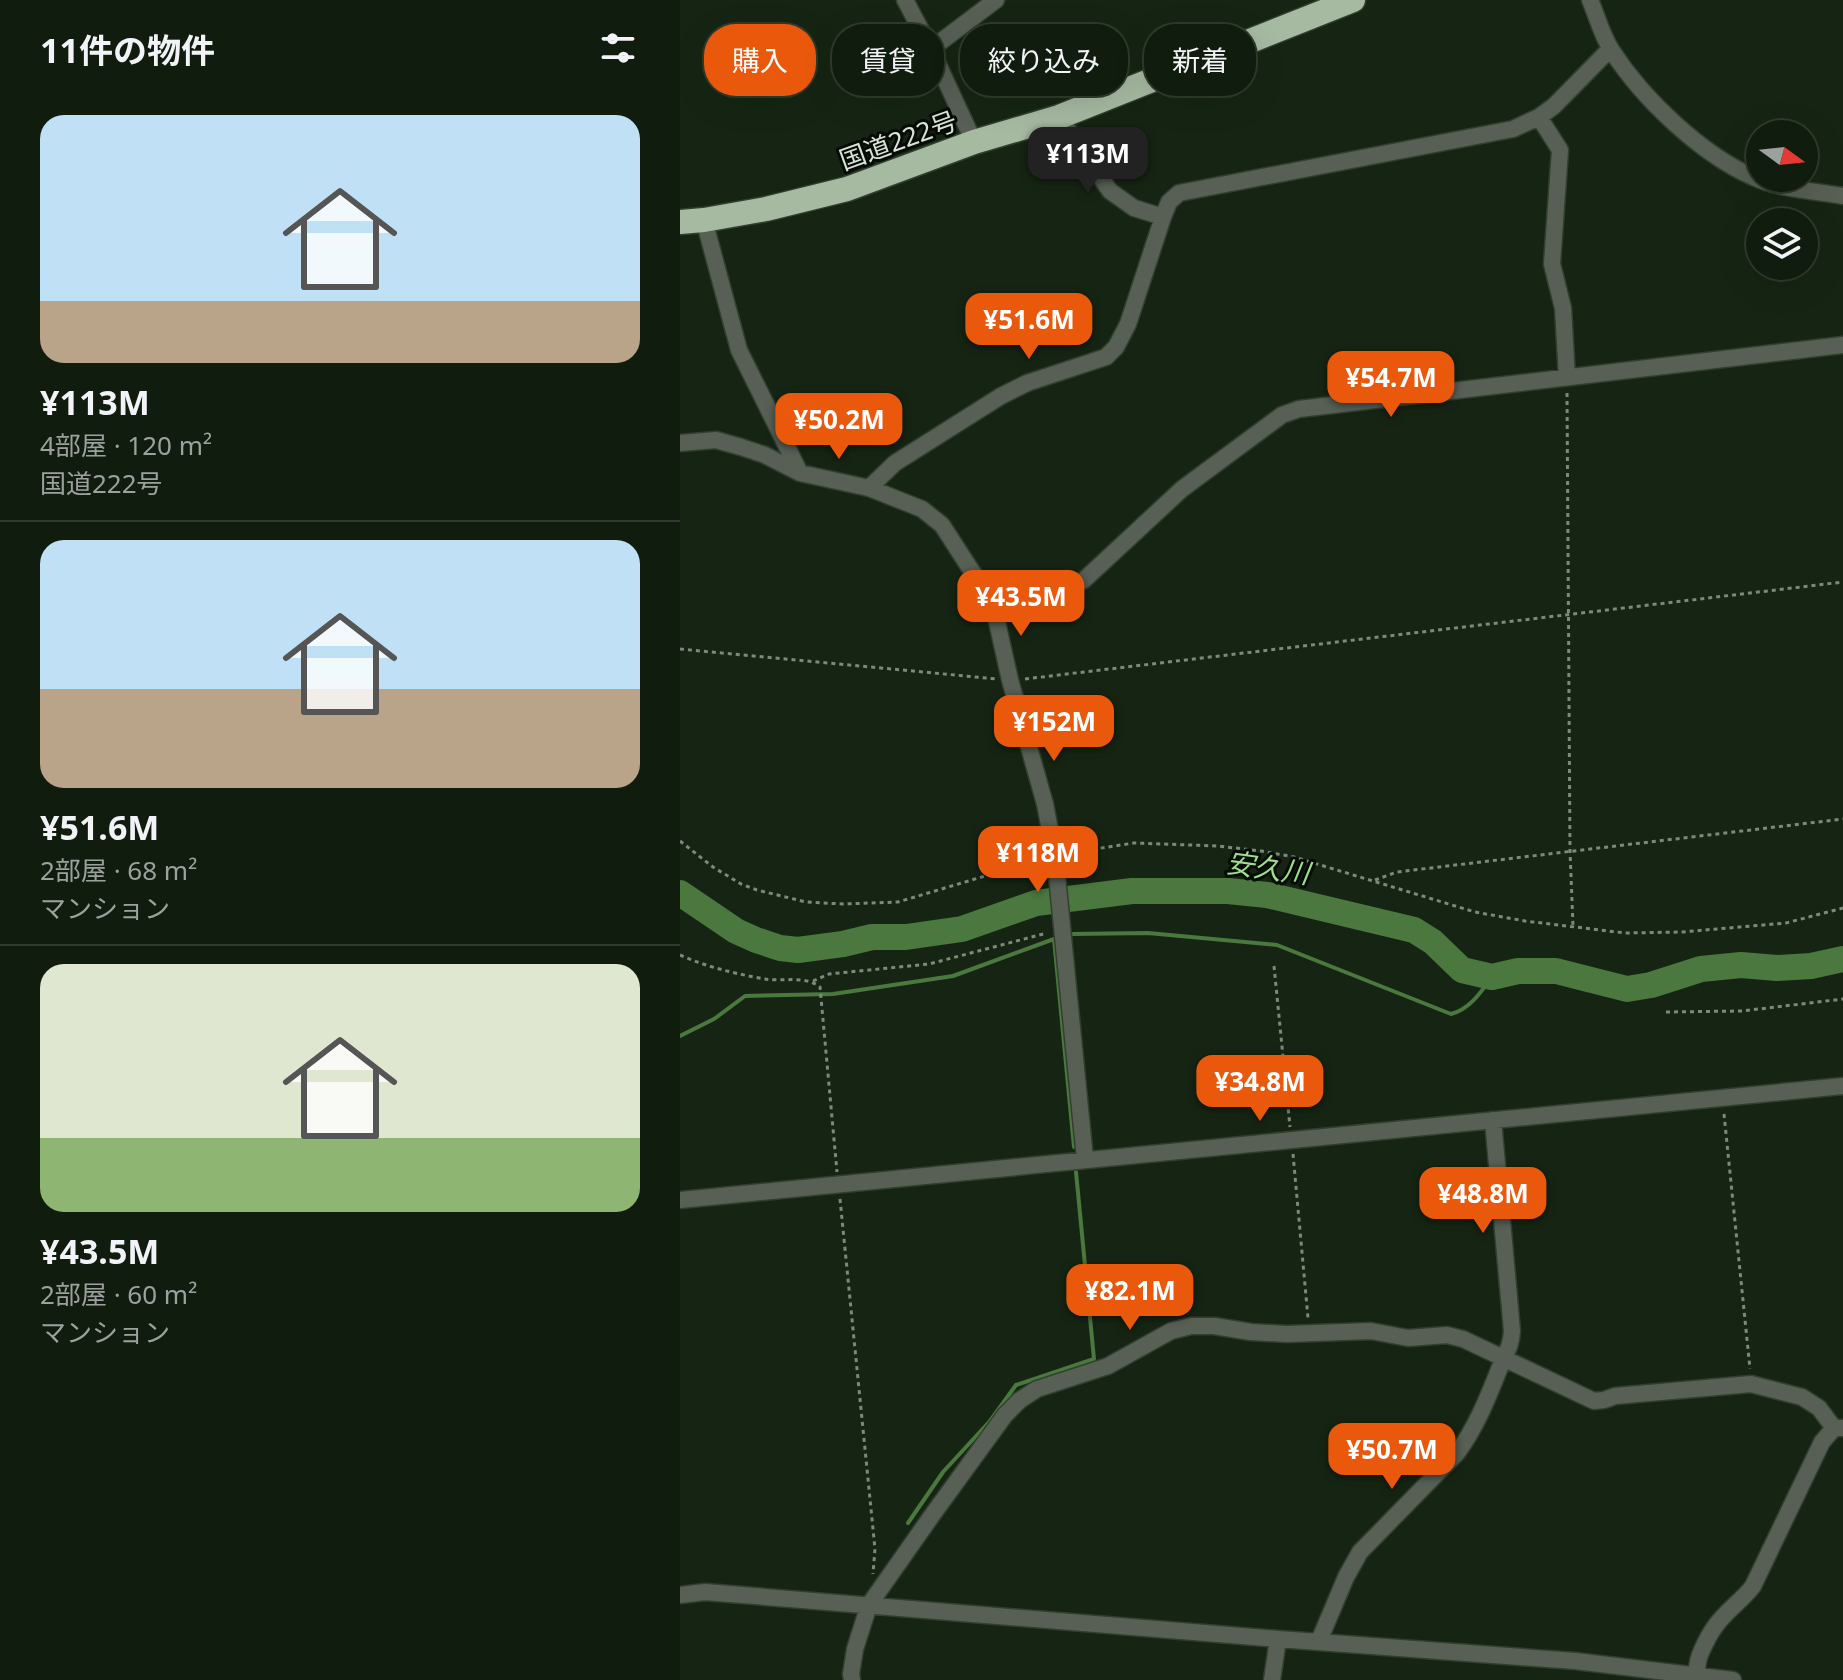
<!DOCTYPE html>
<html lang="ja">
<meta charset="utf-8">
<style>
:root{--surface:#101c0e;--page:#1e291c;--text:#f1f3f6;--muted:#9ca19e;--line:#303a2e;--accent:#ea580c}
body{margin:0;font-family:"Noto Sans","Noto Sans JP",sans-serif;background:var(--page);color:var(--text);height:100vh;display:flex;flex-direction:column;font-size:30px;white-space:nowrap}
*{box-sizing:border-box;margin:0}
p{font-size:26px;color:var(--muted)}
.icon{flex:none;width:44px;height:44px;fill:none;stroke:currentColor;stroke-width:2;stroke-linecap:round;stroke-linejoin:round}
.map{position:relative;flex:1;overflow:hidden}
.drawer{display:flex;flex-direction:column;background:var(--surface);width:680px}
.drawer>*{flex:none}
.banner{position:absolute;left:24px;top:24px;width:760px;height:72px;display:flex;gap:16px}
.needle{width:52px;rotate:105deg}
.buttons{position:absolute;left:1066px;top:120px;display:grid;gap:16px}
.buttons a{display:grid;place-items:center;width:72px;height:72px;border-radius:50%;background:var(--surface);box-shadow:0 8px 32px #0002,0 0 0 2px var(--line);font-size:40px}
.price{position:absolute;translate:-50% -68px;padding:0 18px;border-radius:16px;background:var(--accent);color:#fff;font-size:26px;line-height:52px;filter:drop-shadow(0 2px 4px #0008)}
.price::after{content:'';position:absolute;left:50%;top:48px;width:24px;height:18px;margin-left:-12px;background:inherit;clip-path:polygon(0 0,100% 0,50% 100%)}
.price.active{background:#222;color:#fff}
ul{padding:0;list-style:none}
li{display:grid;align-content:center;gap:16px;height:424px;padding:0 40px}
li+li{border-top:2px solid var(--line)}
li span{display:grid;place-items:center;height:248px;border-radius:24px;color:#555}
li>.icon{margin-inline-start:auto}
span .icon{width:144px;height:144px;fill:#fffc;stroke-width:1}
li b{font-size:34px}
h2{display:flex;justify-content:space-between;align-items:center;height:96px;padding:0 40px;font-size:34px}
.chip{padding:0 28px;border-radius:32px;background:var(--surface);box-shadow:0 8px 32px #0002,0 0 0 2px var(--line);font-size:28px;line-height:72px}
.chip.active{background:var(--accent);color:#fff}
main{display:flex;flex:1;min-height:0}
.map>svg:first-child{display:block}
</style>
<main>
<section class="drawer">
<h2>11件の物件<svg class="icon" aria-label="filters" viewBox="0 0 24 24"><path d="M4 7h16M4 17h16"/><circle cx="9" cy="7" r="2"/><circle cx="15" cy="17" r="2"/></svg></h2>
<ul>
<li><span style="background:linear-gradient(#bfe0f5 75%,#b9a48a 0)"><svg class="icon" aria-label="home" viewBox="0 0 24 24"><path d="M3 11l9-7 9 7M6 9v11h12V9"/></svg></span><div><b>¥113M</b><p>4部屋 · 120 m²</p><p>国道222号</p></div></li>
<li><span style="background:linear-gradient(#bfe0f5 60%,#b9a48a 0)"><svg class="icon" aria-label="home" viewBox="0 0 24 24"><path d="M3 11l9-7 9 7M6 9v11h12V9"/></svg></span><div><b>¥51.6M</b><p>2部屋 · 68 m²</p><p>マンション</p></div></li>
<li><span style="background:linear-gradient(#dfe7d0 70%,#8fb573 0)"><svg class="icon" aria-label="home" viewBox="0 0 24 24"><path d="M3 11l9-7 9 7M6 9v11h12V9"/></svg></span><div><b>¥43.5M</b><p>2部屋 · 60 m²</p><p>マンション</p></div></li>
</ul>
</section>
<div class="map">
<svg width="1163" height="1680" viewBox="0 0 1163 1680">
<rect width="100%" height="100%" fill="#162513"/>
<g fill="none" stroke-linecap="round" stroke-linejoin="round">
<path stroke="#4a783e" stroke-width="4" d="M391,934L468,933L597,945L771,1014C790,1009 801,992 812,977
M0,1036L34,1019L65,996L153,994L273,976L374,939L394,1147
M228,1523L263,1472L310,1421L336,1385L414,1359L396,1172"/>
<path stroke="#4a783e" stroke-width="26" d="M0,893L56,931L76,940L100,948L118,950L163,944L192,937H226L282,929L356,903L452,891H548L587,895L734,930L753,942L782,970L812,977L838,971H876L947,989L971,985L1021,969L1061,965L1097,968L1131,966L1163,959"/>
<defs>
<path id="minor" d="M225,0L251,49L294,142
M910,0C917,16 922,36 932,51C963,99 1021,154 1073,177C1098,189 1135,191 1163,196
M251,49L316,0
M379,117L430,191L454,208L483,217
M859,117L880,150L872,264L883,308L887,377
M24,220L59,350L120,473
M0,443L36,440L61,447L85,455L120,473L189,488L242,509L262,525L313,604L330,680L365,804L375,856L405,1159
M189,488L215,463L321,396L347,383L426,357L436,347L448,324L483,217L489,202L499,193L833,129L859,117L874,106L930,49
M313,604L363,589L386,588L404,580L502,489L602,415L619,409L1163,345
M0,1200L1163,1086
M0,1595L25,1592L598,1639L895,1661L1053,1680
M639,1641L666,1577L680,1552L777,1453C797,1426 808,1397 820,1367C826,1352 831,1347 832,1331L813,1120
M172,1680L171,1674L175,1649L189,1605L253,1514L325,1415L340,1400L357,1389L428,1366L491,1331L511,1326H534L571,1332L607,1334L691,1331L728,1338L767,1335L783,1339L914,1401L924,1400L935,1396L1071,1384L1122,1397L1139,1408L1154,1428
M592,1680L598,1639
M1014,1680C1019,1673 1016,1670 1018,1662C1019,1654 1029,1635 1034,1628C1045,1611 1062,1601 1073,1586L1142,1442L1154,1428H1163"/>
<path id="highway" d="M0,222L24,220L86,209L167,189L294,142L379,117L673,0"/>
</defs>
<use href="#minor" stroke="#31402e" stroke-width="19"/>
<use href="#highway" stroke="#31402e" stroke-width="27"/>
<path stroke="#7d897b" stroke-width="3" stroke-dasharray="4 4" stroke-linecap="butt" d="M887,393L890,851L893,926
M0,649L317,679
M345,679L1163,582
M0,841L33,867L61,884L77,890L126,902L163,904L218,902L362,859
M389,853L454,843L538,846L581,851L614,857L795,912L845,921L945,933L1002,932L1106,923L1163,908
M695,880L717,872L1163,819
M0,955C27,967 56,974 85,979C102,982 125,975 140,987L157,1172
M594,966L610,1127
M133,981L149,974L249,964L367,933
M986,1012L1062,1011L1163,999
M1044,1114L1070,1369
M613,1154L628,1318
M160,1199L195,1549L193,1574"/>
<use href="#minor" stroke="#586056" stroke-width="16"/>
<use href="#highway" stroke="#a6b9a1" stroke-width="24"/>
</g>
<g text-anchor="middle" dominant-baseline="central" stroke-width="6" stroke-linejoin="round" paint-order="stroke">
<g font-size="26" fill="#d9e3d7" stroke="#060c05">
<text transform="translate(218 140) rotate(-20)">国道222号</text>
</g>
<g font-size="28" font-style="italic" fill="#9cde8c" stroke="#060c05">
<text transform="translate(588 867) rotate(8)">安久川</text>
</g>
</g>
</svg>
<div class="buttons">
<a><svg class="needle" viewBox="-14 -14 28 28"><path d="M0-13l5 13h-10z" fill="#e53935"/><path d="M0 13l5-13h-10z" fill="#9ca19e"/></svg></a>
<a><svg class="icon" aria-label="layers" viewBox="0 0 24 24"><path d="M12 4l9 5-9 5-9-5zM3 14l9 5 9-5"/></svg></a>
</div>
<b class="price active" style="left:408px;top:195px">¥113M</b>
<b class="price" style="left:349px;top:361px">¥51.6M</b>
<b class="price" style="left:711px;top:419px">¥54.7M</b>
<b class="price" style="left:159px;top:461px">¥50.2M</b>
<b class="price" style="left:341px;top:638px">¥43.5M</b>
<b class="price" style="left:374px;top:763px">¥152M</b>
<b class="price" style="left:358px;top:894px">¥118M</b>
<b class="price" style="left:580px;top:1123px">¥34.8M</b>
<b class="price" style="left:803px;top:1235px">¥48.8M</b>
<b class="price" style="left:450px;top:1332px">¥82.1M</b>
<b class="price" style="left:712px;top:1491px">¥50.7M</b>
<div class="banner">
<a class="chip active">購入</a>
<a class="chip">賃貸</a>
<a class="chip">絞り込み</a>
<a class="chip">新着</a>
</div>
</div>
</main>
